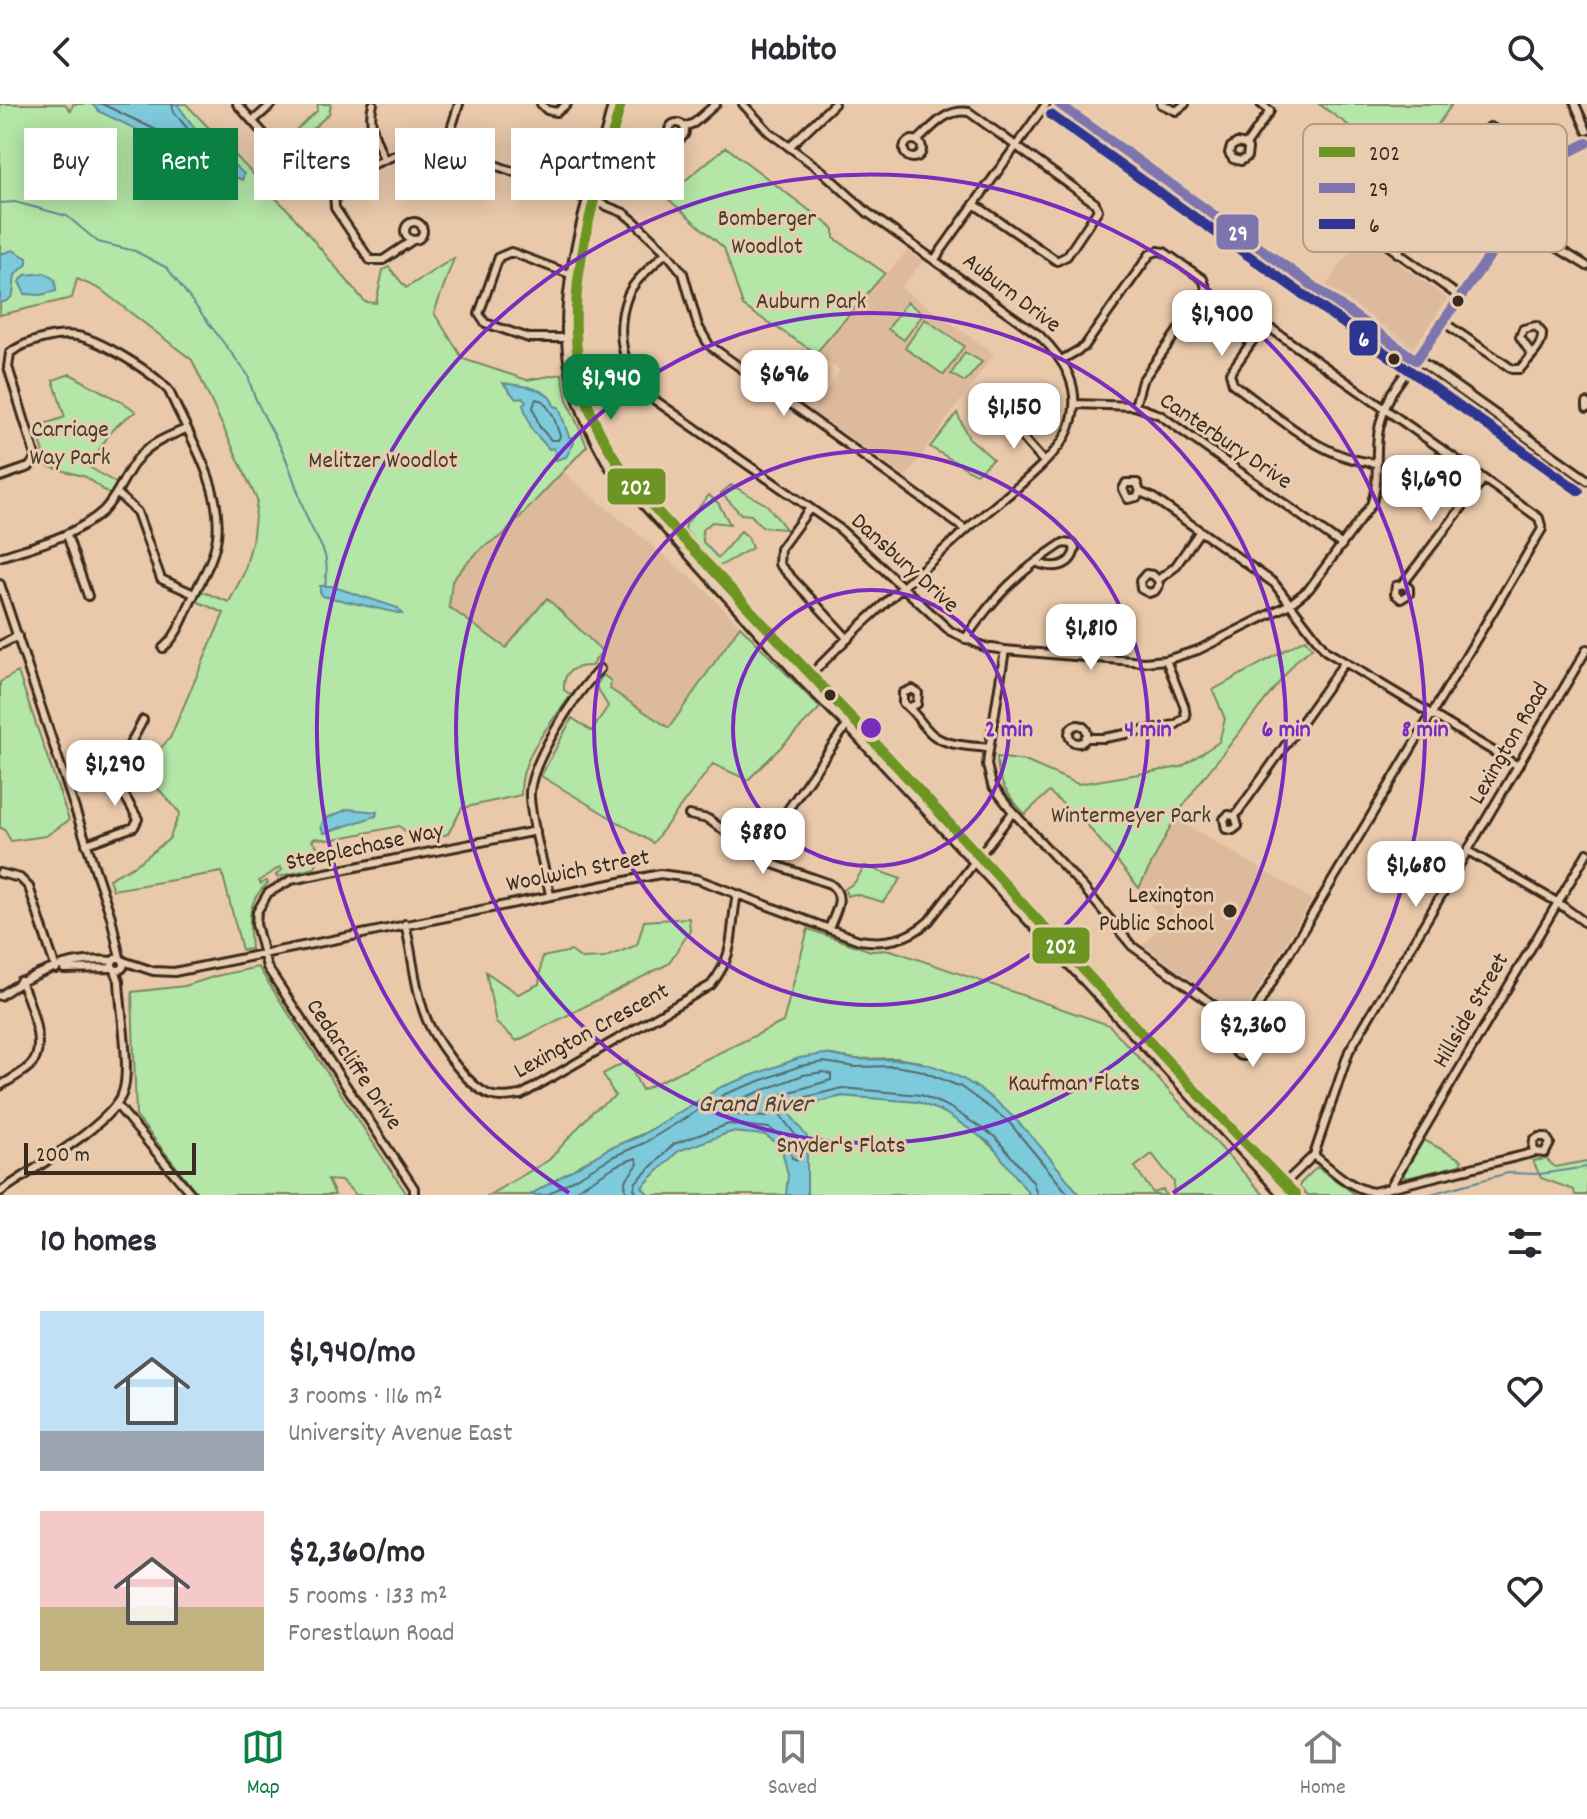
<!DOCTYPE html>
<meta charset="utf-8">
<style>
:root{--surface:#fff;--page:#f2f2f3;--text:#2b2b33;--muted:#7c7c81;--line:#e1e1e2;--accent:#0b8043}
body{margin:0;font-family:Dekko,sans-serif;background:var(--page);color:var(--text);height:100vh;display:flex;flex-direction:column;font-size:30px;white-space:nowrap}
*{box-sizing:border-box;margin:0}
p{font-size:26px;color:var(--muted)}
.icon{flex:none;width:44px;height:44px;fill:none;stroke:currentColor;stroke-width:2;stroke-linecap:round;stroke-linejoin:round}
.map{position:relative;height:1091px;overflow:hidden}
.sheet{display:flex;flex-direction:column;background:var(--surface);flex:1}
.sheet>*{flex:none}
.top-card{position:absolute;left:24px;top:24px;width:800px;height:72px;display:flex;gap:16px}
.scale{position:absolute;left:24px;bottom:20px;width:172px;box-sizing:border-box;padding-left:8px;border:4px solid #3b2a1e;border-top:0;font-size:22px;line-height:28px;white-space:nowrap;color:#3b2a1e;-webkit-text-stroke:6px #e9cdb0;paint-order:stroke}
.price{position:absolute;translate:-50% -68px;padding:0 18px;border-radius:16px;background:#fff;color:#222;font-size:26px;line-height:52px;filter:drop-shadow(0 2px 4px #0008)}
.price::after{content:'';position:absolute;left:50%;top:48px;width:24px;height:18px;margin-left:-12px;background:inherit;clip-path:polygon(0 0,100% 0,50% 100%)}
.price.active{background:var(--accent);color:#fff}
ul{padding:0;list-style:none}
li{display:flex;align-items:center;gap:24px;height:200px;padding:0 40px}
li span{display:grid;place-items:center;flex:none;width:224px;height:160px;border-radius:0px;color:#555}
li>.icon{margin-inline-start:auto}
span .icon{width:96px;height:96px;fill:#fffc;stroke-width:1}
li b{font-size:34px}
h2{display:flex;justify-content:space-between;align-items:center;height:96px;padding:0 40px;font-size:34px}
.tag{padding:0 28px;border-radius:0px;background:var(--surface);box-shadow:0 4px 20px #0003;font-size:28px;line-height:72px}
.tag.active{background:var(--accent);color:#fff}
header{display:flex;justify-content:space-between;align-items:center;height:104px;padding:0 40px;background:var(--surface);font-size:36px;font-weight:700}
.tabs{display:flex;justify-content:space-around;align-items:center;height:112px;border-top:2px solid var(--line);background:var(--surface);font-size:22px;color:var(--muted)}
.tabs a{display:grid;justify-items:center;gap:4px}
.tabs .active{color:var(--accent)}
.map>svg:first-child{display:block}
</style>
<header><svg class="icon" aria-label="back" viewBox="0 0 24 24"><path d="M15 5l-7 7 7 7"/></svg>Habito<svg class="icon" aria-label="search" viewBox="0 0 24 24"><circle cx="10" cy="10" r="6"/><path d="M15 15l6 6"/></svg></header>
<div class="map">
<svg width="1587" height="1091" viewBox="0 0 1587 1091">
<rect width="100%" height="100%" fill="#eac9ab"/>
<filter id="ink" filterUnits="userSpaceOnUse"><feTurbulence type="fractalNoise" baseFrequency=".0125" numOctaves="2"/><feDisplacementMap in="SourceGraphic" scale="16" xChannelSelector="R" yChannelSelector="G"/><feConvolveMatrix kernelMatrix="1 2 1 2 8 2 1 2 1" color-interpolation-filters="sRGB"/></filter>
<g filter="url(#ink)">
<path fill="#ddba9c" d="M1362,132L1448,195L1414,243L1326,181Z
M907,147L923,157L901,184L994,250L906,373L812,307L840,267L816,249Z
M561,366L708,488L740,522L669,625L610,584L611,577L591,562L602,546L548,494L507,544L434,491Z
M1175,714L1312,795L1242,913L1143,841L1164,819L1139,784Z"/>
<path fill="#b4e6a7" stroke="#788862" stroke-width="2" d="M0,0H65L71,7L73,0H186L253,70L277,50L285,59L262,81L289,107L365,198L376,199L383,166L389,163L406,184L454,154L434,209L463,255L527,276L562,270L567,296L587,342L503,431L483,443L465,461L452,477L449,503L506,544L547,494L602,547L591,562C573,562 563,567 564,586L571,591C550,621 519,653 521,691L462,704L448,730L417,737L399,722L330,736L315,734L312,737L321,746L315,764L277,773L276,771L282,766L280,763L259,777L261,780L266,777L268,779C246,797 249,818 251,845L242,846L222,768L113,786L109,775L137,760L169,735L180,709L145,670L154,651L170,634L224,509L196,497L201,487L229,498L244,469L252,438L257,396L192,256L100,185L77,175L72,194L0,211Z
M318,0H331L329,10L291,44L284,37L317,7Z
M1319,0H1452L1408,64Z
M616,40L677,83L726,43L834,125V134L885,169L816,249L743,202L724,144L649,78L613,56Z
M907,198L923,210L904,236L888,225Z
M925,215L964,242L944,271L905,244Z
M965,248L982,258L965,278L951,270Z
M70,270L129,302L136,308C112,320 102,341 89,363L121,382L114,394L86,373L43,361L44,349L36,323L65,313L53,276Z
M957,309L968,333L993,355L976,370L930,343Z
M731,381L767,401L786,425L762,423L751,411L741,410L721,389Z
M709,391L718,399L730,420L712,418L702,426L703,438L718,454L741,427L748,433L752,444L718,463L685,426L686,420Z
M740,522L820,604L748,676L713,660L653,739L541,672L572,614L592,627L608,602L596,582L603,571L611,577L610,585L669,624Z
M1305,535L1312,544L1297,556L1197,682L1175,714L1139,784L1088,722L1049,688L1025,710C1009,693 997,678 997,653L1025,657L1078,680L1181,663L1219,638L1225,615L1213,586Z
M18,568L69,716L46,732L11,737L4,725L0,724V578Z
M865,762L901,775L883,798L855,790L847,792L845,785L855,778Z
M689,814L690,827L668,860L517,937L496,919L486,868L518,890L539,880L542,853L571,847L582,855L604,854L637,841L644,817Z
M808,825L871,847L891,846L1109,921L1264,1091H1173L1174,1078L1152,1050L1135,1063L1153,1089L1163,1086L1166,1091H1080L921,958L896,954L856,955L825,950L608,1045L530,1091H489L549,1056L593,1007L615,992L603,970L627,957L642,986L783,918Z
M258,863L406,1089L423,1091H356L342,1077L328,1076L335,1091H199L136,1012L132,888L185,882L216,872Z
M842,992C866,995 893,993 917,998C957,1006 1012,1055 1030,1091H649L641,1083L678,1047L786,1006Z
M1422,1035L1462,1056L1460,1061L1406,1074L1402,1069Z
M1546,1055L1555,1063L1587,1057V1091H1575L1574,1086L1541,1074L1533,1057Z
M1317,1063L1356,1091H1307L1300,1084V1080Z"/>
<path fill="#7ecadd" stroke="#638a91" stroke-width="2" d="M92,0H177L196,26L244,70L242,76L100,8Z
M13,146L27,154V160L15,171C12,186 18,195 0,199V150Z
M45,169L55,176L56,187L41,191L25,190L19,178L25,171Z
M503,279C519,282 550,282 554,302L559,303L569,333L573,334L574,339L566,353L556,356L554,344L549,345L532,326L523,301L526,297L523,294L516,295Z
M320,482H331L398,504L402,510L323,492L320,488Z
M348,705L377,708L376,712L324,729L321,723L324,715Z
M825,950C835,952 845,954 855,955C878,957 900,953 922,959C993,976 1037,1038 1080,1091H1030L990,1039L945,1009L918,998L842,992L787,1006L807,1033V1091H786L788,1071L781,1042L765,1031L731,1028L678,1047L642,1083L649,1091H530L608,1045L640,1032L721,983L799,954Z"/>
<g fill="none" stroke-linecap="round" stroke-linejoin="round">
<path stroke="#566a6a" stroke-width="2" d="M102,0L198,46L200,40L174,8L172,0
M536,295L543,297L553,311L560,332L558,336H551L539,322L533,303Z
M824,968L831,970V976L777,992L767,1013L725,1010L721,1008L722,1004L730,999L803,971Z
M547,1091L612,1053L644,1039L725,990L800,962L824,958L856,963L894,962L919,966L961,983L1008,1017L1069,1091
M568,1091L617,1061L636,1054L638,1060L625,1077L626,1091
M638,1091L634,1085L636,1078L674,1040L729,1020L769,1024L788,1037L792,1054L798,1056L799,1036L781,1012V1002L787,998L842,984L921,991L949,1003L995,1033L1033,1078L1037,1091"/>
<path stroke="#638a91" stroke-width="2" d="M0,99L15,98L67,112L98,138L135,147L167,164L248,271C254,300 272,324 284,350C293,371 299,393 307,414C320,444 331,447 325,482
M1427,1091L1508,1069L1540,1070L1587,1063"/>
<defs>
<path id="minor" d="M237,0C256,20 283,56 308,67C346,84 384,49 420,44C433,42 445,44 457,47L604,101L624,109L635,118L666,148L683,169L698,222L709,241L966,426
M373,0C367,20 377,37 384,55
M541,0L547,6L557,8L567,0
M743,0L769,28L822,67L868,109L1039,231C1065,256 1083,285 1070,322C1059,356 996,399 968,424C913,474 855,524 804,578
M1161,0L1176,7L1185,0
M1575,0L1587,27
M253,17L272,0
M669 27a8 8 0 1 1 16 0a8 8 0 1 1-16 0Z
M684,23L694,19L716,0
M904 45a9 9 0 1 1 18 0a9 9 0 1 1-18 0Z
M917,37C933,23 946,4 969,8L1095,99L1098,106L1067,152L1057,157L974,100
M1246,41L1237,39L1231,43L1229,49L1233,55L1241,57L1247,53L1248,45L1246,41L1270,7L1261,0
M789,43L834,0
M445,44L459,0
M333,71L335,104L370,156H383L413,136
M1334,103L1338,96L1337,90L1330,85L1320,87L1317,94L1320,103L1328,105L1334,103L1460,193
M1514,117L1587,162
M405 127a9 9 0 1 1 18 0a9 9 0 1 1-18 0Z
M666,148C654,161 635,175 628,191C614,226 622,267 649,292L840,425L950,527L985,543L1005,546L1144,558L1166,556L1198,546L1290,500L1309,485L1371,401C1380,378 1375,355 1378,331C1380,315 1386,302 1392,288L1556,58L1565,50L1587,39
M1397,149L1481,30L1490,23L1503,29L1522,62L1541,77
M935,155L1046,0
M1443,218L1512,265H1520C1529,254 1543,243 1542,229L1536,222L1523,225L1520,233L1532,251
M574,234H529L485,219L479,210L499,153L511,148L575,172
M1063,255L1084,243L1150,150L1158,147L1164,148L1203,175L1207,186L1142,277L1135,302
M1587,299V304
M1075,300L1135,302L1160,311L1342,441
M1006,315L1009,306L1005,300H997L993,307L994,313L1001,317L1006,315L1044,358
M0,373L29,363L36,354L8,263L10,249C25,237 58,229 77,232C101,236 154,269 169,287C189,332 223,383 217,433C214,455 203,472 194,491C184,510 180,529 163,544
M1140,388L1137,393L1128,395L1123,385L1126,379H1137L1140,388L1152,393L1274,479L1326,547L1518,662
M117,389L137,408L161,475L194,490
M810,404L780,445L779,460L848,535
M67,431L88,492
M0,453C36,441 74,433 103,407C118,392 124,371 138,354C149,340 169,332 186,325
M1158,476L1153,471L1146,470L1140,477L1141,485L1149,489L1155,487L1159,481L1158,476L1175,463L1200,427
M0,480L111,813L120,854
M1403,480L1409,484V490L1401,495L1395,490L1396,482L1403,480L1483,376
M965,535C994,492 1020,467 1063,439L1072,440L1075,445C1071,464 1053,465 1038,459
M0,541L18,532
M1005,546L988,652L987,661L992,681L1013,708L1083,783L1132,842L1240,920
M910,603L917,600L918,589L912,585L903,589V599C915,607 921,621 933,631C947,642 972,642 989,644
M1069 630a9 9 0 1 1 18 0a9 9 0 1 1-18 0Z
M1085,634H1104L1175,621L1186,613L1184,601L1166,556
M112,674L143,616
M69,687L112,674L118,680L138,715L134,723L86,740
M689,711L708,715L770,759L830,780C847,792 835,808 829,825
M1235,712L1238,722L1233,726L1226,725L1224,715L1228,711L1235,712L1344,559
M1468,747L1557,798L1587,820
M757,750L842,628L853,616
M0,769L20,774L29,783L56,865
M550,791C544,759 532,725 530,693C528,661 577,587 600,565
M405,820C413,850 414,882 425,911C433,934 467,982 490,991C500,995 510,992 521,991L711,881C737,848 729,828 737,790
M112 860a6 6 0 1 1 12 0a6 6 0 1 1-12 0Z
M123,857L153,867L174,868L660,770L697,775L859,836C886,840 908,836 929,817L1013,708
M64,865L112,864
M0,892C31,869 72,853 112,857
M1240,920L1250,915L1542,425L1539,414L1273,226H1260L1230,269L1233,280C1277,311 1321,356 1377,359
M1234 943a9 9 0 1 1 18 0a9 9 0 1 1-18 0Z
M0,982C10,975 31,966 36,953C43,934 29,894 20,877
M116,1000L192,1091
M1314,1051C1332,1066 1350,1084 1373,1088L1536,1048L1545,1049L1550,1039L1546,1033H1539L1534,1036L1533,1044L1536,1048
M1283,1081L1314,1051L1349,947L1587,545
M1390,1083L1587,749
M0,1088C29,1067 113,1020 123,988C131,964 120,905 119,877L115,866
M414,1091V1084L267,863L256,820L257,808L268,789L291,776L536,727"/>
<path id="major" d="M613,0C594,78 556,180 569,260C575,298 591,330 610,363L804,578L848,622L1283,1091
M621,0C582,151 529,263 646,395L894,659L1234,1028L1296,1091
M1059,0L1587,376"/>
</defs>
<use href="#minor" stroke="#3b2a1e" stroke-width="12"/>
<use href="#major" stroke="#3b2a1e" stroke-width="13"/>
<use href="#minor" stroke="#e9cdb0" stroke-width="6"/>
<use href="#major" stroke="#e9cdb0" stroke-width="7"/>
<defs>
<path id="bus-1" d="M621,0C595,95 556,198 587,297C608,364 666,416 713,466C759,515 804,564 850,612C999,771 1143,936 1296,1091"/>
<path id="bus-2" d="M1059,0L1416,256
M1416,256L1556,58L1565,50L1587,39"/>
<path id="bus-3" d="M1051,11L1579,387"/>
</defs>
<use href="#bus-1" stroke="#e9cdb0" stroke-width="16"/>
<use href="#bus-2" stroke="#e9cdb0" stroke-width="16"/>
<use href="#bus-3" stroke="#e9cdb0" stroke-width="16"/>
<use href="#bus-1" stroke="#6c9523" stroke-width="10"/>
<use href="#bus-2" stroke="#7e74ae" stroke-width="10"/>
<use href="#bus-3" stroke="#2e3491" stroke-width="10"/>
</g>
</g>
<g fill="none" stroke="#7b2cbf" stroke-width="4">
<circle cx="871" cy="624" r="138"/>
<circle cx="871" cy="624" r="277"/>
<circle cx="871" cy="624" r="415"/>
<path d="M569 1089A554 554 0 1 1 1173 1089"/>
</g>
<g fill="#3b2a1e" stroke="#e9cdb0" stroke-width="3">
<circle cx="1458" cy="197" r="7"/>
<circle cx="1394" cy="255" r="7"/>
<circle cx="830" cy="591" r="7"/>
<circle cx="1230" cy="807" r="8"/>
</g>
<g text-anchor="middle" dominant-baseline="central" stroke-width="6" stroke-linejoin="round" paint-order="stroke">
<g font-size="24" fill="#473d2c" stroke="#e9cdb0">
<text x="767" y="116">Bomberger<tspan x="767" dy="28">Woodlot</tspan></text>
<text x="811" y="199">Auburn Park</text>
<text x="70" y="327">Carriage<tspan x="70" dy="28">Way Park</tspan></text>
<text x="383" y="358">Melitzer Woodlot</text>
<text x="1131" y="713">Wintermeyer Park</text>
<text x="1074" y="981">Kaufman Flats</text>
<text x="841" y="1043">Snyder's Flats</text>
</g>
<g font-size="24" fill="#3b2a1e" stroke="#e9cdb0">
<text transform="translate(1011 190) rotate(37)">Auburn Drive</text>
<text transform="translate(1225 338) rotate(34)">Canterbury Drive</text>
<text transform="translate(904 460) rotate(42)">Dansbury Drive</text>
<text transform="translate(1510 640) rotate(-60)">Lexington Road</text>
<text transform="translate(365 744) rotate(-12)">Steeplechase Way</text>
<text transform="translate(578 768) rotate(-11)">Woolwich Street</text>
<text transform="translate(1472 907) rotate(-60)">Hillside Street</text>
<text transform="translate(592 928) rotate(-29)">Lexington Crescent</text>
<text transform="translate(353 961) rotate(56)">Cedarcliffe Drive</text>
</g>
<g font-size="24" fill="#3b2a1e" stroke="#e9cdb0" text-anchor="end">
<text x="1214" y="793">Lexington<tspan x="1214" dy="28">Public School</tspan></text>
</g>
<g font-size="26" font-style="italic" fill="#45423b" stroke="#e9cdb0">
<text x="755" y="1001">Grand River</text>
</g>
</g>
<rect x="1303" y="20" width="264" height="128" rx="12" fill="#e9cdb0" stroke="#b59c84" stroke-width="2"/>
<rect x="1319" y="43" width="36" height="10" fill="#6c9523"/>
<rect x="1319" y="79" width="36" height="10" fill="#7e74ae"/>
<rect x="1319" y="115" width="36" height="10" fill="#2e3491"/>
<g font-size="22" fill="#3b2a1e">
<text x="1369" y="56">202</text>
<text x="1369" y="92">29</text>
<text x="1369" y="128">6</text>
</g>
<circle cx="871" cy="624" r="12" fill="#7b2cbf" stroke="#e9cdb0" stroke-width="4"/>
<g font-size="24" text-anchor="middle" font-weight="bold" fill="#7b2cbf" stroke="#e9cdb0" stroke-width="6" stroke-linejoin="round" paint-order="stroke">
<text x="1009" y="632">2 min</text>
<text x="1148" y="632">4 min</text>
<text x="1286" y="632">6 min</text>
<text x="1425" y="632">8 min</text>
</g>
<g stroke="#e9cdb0" stroke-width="3">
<rect x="1215" y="109" width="45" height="38" rx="8" fill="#7e74ae"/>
<rect x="1348" y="215" width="31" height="38" rx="8" fill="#2e3491"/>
<rect x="606" y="363" width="61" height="39" rx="8" fill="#6c9523"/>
<rect x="1031" y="822" width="60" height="39" rx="8" fill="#6c9523"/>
</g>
<g font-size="22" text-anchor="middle" font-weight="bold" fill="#fff">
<text x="1238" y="136">29</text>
<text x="1364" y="242">6</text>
<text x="636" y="390">202</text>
<text x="1061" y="849">202</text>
</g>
</svg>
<div class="scale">200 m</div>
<b class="price" style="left:1222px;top:254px">$1,900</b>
<b class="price" style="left:784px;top:314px">$696</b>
<b class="price active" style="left:611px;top:318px">$1,940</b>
<b class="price" style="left:1014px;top:347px">$1,150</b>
<b class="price" style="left:1431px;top:419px">$1,690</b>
<b class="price" style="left:1091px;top:568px">$1,810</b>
<b class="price" style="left:115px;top:704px">$1,290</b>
<b class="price" style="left:763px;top:772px">$880</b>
<b class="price" style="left:1416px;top:805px">$1,680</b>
<b class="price" style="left:1253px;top:965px">$2,360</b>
<div class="top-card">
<a class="tag">Buy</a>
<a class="tag active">Rent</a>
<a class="tag">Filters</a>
<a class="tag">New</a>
<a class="tag">Apartment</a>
</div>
</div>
<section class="sheet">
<h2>10 homes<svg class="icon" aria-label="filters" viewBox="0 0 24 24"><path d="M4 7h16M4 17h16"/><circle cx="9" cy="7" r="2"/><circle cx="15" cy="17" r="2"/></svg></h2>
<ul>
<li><span style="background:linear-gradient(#bfe0f5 75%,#9aa5b1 0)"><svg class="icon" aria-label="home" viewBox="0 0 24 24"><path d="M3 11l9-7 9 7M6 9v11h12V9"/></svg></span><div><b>$1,940/mo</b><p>3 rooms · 116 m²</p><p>University Avenue East</p></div><svg class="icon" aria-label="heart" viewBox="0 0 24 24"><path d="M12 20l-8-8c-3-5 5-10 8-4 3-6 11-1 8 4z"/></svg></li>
<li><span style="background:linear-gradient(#f6c9c9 60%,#c2b280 0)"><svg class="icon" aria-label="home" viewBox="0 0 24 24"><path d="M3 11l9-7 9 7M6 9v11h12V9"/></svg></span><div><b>$2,360/mo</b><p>5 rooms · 133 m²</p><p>Forestlawn Road</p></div><svg class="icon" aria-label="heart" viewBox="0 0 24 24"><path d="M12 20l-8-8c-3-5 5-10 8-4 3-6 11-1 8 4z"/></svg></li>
</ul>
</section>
<nav class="tabs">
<a class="active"><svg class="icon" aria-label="map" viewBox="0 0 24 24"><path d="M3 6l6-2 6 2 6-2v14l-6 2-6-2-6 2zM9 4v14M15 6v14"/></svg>Map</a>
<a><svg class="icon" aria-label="saved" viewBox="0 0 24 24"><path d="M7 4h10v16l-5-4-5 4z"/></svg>Saved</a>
<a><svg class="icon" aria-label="home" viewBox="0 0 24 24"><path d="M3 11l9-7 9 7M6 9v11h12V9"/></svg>Home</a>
</nav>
